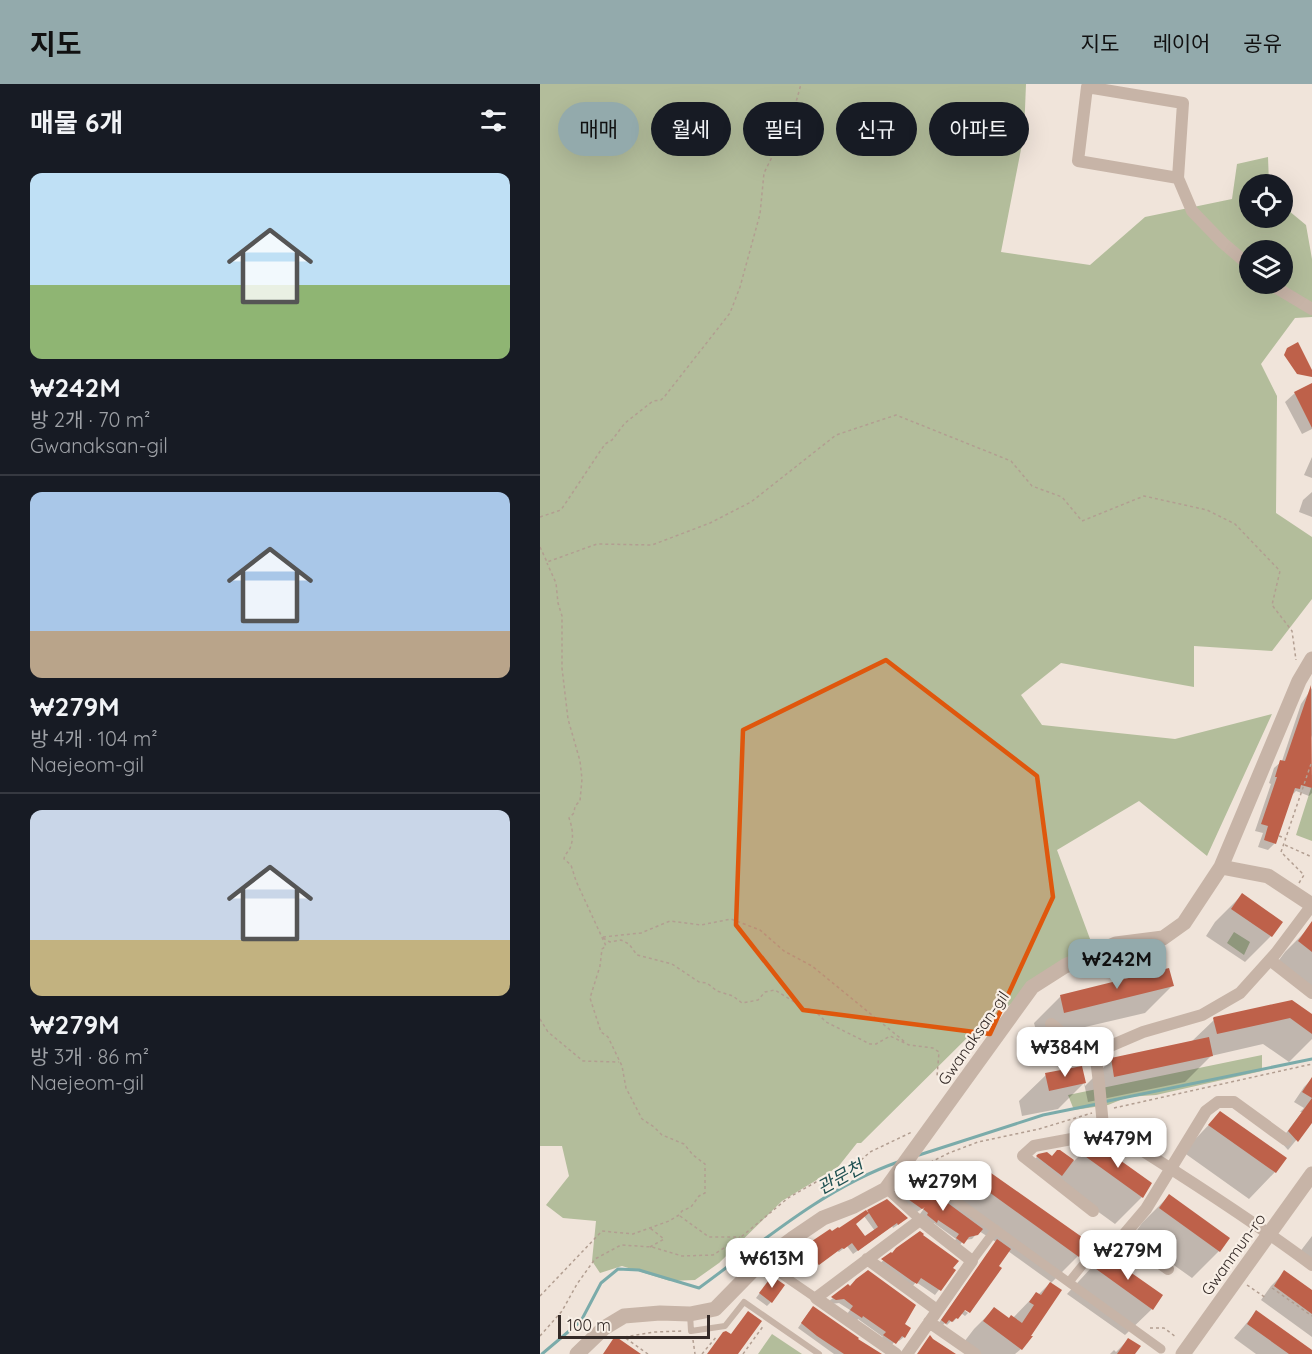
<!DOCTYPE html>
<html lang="ko">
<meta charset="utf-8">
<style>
:root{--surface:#171b24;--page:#20242c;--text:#f1f3f6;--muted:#9ea1a6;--line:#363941;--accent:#93aaac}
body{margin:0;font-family:Quicksand,"Noto Sans KR",sans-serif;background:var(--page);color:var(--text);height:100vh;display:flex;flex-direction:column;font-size:22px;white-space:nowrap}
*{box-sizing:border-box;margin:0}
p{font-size:20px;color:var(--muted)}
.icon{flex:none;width:33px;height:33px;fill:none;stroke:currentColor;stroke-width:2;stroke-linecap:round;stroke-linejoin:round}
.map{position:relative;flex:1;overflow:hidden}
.panel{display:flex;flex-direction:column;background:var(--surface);width:540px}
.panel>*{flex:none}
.hud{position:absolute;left:18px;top:18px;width:570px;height:54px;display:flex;gap:12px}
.controls{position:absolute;left:699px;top:90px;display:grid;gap:12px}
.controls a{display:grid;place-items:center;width:54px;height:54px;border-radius:50%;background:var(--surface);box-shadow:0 6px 24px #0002;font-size:30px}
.scale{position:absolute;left:18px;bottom:15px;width:152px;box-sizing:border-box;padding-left:6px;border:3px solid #342a27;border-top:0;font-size:16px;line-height:21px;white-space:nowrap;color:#342a27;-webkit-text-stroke:4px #f8efe6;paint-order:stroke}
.price{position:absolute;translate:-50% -51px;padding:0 14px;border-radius:12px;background:#fff;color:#222;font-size:20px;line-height:39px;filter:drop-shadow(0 2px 3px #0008)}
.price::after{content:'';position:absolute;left:50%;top:36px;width:18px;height:14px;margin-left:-9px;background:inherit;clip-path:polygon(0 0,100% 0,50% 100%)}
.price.on{background:var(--accent);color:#111}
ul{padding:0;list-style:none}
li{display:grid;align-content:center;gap:12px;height:318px;padding:0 30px}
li+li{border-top:2px solid var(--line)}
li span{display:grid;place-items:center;height:186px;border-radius:12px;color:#555}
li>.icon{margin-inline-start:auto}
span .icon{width:108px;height:108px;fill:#fffc;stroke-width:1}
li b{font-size:26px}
h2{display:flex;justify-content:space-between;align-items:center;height:72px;padding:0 30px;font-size:26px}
.chip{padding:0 21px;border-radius:27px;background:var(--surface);box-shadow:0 6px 24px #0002;font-size:21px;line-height:54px}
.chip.on{background:var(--accent);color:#111}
header{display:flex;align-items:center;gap:36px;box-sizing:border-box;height:84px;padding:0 30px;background:var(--accent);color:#111}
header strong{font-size:28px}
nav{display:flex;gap:33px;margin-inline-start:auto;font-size:21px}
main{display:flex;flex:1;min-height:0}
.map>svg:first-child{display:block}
</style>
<header>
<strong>지도</strong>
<nav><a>지도</a><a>레이어</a><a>공유</a></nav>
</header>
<main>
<section class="panel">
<h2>매물 6개<svg class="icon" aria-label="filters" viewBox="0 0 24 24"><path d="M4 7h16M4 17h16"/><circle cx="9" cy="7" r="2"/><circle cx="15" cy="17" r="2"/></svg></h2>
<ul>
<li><span style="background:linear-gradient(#bfe0f5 60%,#8fb573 0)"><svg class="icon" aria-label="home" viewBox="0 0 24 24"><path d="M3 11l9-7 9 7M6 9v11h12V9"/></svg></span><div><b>₩242M</b><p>방 2개 · 70 m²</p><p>Gwanaksan-gil</p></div></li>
<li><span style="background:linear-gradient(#a9c7e8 75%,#b9a48a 0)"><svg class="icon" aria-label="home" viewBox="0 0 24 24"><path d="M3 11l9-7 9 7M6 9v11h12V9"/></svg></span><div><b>₩279M</b><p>방 4개 · 104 m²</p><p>Naejeom-gil</p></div></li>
<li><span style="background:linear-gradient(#c9d6e8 70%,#c2b280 0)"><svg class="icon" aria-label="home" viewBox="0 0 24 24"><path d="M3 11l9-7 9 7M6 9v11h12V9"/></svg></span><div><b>₩279M</b><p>방 3개 · 86 m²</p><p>Naejeom-gil</p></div></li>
</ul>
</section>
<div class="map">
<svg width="772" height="1270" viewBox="0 0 772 1270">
<rect width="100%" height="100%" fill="#f0e4da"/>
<path fill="#b3bd9b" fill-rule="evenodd" d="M0,0H486L484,50L461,168L550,181L605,133L692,115L697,80L728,73L729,100H710V134H742L743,122L766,141L772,175V233L755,234L721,280L737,312L736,429L772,453V515L732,567L654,562V603L521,579L481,611L502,641L635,655L732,630L667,772L599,717L517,766L553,863L437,944L321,1059H317L298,1083L242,1117L179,1179L155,1196L130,1197L82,1182L60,1189L52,1177L56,1137L23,1134L6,1121L29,1092L22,1062H0ZM710,166H742V200H710Z
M771,704H772V757L756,751Z
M694,848L710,858L704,871L687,859Z
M722,971V987L616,1011L588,1013L568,1021L534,1026L528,1011Z
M232,1250L262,1270H218Z"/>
<path fill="#0003" fill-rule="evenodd" d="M772,300V345L762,350L745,318L755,309Z
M772,373V394L764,391Z
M772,408V433L759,428L763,416Z
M772,604V651L760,686L772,691V709L769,712L756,707L751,712L735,759L728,766L718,763L723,749L715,747L731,700L729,699L734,684L742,677L761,620Z
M702,811L731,852L705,878L666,852L675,838Z
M768,845L772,849V906L736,880L745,868Z
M632,902L605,929L498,954L494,939L521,912Z
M772,931V955L749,978L723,960L671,972L645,998L548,1018L544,999L518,1025L482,1032L479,1017L506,991L541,984L545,1002L571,976L650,959L674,936Z
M772,995V1037L748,1066L740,1057L762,1028H760L764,1024L754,1018L764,1003Z
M680,1029L735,1088L709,1115L643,1068Z
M549,1062L610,1099L602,1113L575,1140L491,1079L499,1071L512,1073L519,1067L534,1077Z
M434,1079L538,1172L510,1200L481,1265L475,1270H441L424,1258L434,1245L454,1225L469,1235L473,1234L496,1210L498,1211L511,1198L468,1167L418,1222L428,1229L425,1232L421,1229L413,1238L411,1237L407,1241L405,1239L401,1243L398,1240L456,1158L439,1147L432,1155L424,1156L418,1163L413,1159L416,1155L394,1139L391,1142L380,1130L385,1123L377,1128L361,1117L375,1097L400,1115L407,1105Z
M629,1112L688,1154L679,1167L652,1194L593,1152L602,1139Z
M347,1117L362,1138L353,1144L352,1142L313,1170L307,1162L299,1168L297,1167L274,1184L270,1178L248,1193L243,1190V1182L247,1177ZM324,1132L335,1147L324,1154L310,1144Z
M772,1152V1178L756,1173Z
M351,1170L411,1184L414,1186L395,1211L376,1198L372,1203L339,1180Z
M563,1171L612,1225L585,1251L527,1210Z
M745,1188L772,1208V1253L721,1216L731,1202Z
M228,1198L231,1218L227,1222L216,1214Z
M308,1202L363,1240L364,1253L359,1257L357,1255L350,1263L340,1256L343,1253L318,1235L317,1237L307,1230L310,1226L299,1219L291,1220L288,1218Z
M269,1228L337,1270H294L258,1244Z
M716,1228L772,1268V1270H716L694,1254Z
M588,1256L594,1270H570L574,1266L576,1268Z"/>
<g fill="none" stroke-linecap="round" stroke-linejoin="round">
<path stroke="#7babaa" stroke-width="3" d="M563,1018L772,975
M379,1071L503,1031L557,1020
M2,1270L41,1237L61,1199L78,1185L99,1186L159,1204C222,1158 284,1104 358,1078"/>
</g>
<path fill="#be614a" d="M758,258L772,286V293L757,290L744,271L747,264Z
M772,299V344L754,308Z
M771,601L772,704L761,701L760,705L755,704L736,760L724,756L728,742L721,740L737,693H735L740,676L745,677Z
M702,809L743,838L732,853L691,825Z
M772,837V868L758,857Z
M629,884L634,902L524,929L520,911Z
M752,916L772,930V950L750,934L677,950L673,934L674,933Z
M669,953L673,972L574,993L571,974Z
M542,982L546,999L509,1007L505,989Z
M772,993V1039L758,1058L748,1047L772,1014L762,1008Z
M680,1027L747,1074L736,1089L668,1041Z
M556,1059L612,1099L603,1114L542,1070L549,1060Z
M517,1066H520L534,1076L522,1092L496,1072L498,1070L507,1068L512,1072Z
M434,1077L549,1158L539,1173L424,1090Z
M375,1095L443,1145L438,1151L429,1153L424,1160L416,1154L419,1150L398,1136L397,1139L387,1131L388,1129L383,1125L385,1123L382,1125L365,1113Z
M629,1110L690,1154L680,1168L619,1124Z
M347,1115L368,1134L358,1141L357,1139L318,1167L312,1159L304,1165L302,1164L279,1181L274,1175L253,1190L246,1185V1176L263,1163L290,1145L292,1147L298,1143L299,1144L326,1126L329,1129L316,1140L325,1152L338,1143L327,1126Z
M380,1147L384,1150L383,1151L419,1177L413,1184L416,1186L401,1207L381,1194L377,1200L372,1197L341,1175L351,1168L352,1169L356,1164Z
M457,1155L471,1165L459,1182L462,1184L430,1229L425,1226L418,1235L416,1234L412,1238L409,1236L406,1240L401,1236Z
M563,1169L623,1211L613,1226L552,1182Z
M328,1186L376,1221L365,1240L371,1244L365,1254L362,1252L356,1260L343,1251L346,1248L323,1232L322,1234L310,1226L313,1222L304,1215L296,1216L291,1213L308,1200L310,1202L316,1195Z
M744,1186L772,1206V1230L734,1202Z
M232,1192L245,1201L232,1219L219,1209Z
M510,1198L522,1206L491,1252H493L482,1266L443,1237L454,1223L469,1234L471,1231L482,1239L494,1221L489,1218L496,1208L501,1211Z
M273,1222L319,1254L318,1255L342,1270H304L277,1252L261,1239Z
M716,1226L772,1266V1270H749L707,1240Z
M208,1227L222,1237L198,1270H167L183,1248L186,1247L191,1250Z
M390,1251L393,1255L416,1270H377Z
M75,1252L101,1270H63Z
M588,1254L601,1262L595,1270H577Z"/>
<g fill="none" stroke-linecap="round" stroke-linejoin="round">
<path stroke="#b29e91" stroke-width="1.5" stroke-dasharray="3 3" stroke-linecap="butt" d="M0,433L21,426L65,360L72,356L85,339L113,317L121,316L125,312L190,229L200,203L220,130L224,89L252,33L261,0
M0,463L7,478L57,460L112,461L170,439L211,418L296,351L356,331L471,377L492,402L522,413L542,437L604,412L667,426L695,440L740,487L732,521L752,547L756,576
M739,752L745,754
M745,761L772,773
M759,799L764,791L741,768L772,677
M63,853L101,849L130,837L161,841L191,835L220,846L244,867L272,882L365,958
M63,854L70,858L81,856L89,860L97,871L132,880L159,898L167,899L177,907L193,912L202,919L218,916L225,908L235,906L264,924L274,926L286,938L330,960H336L350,952L369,961L393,964L399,968L397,992L405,1002
M0,935L8,948L43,977L79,978
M574,1024L772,980
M385,1081L409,1069L438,1058L499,1045L552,1029
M140,1132L169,1153H200
M110,1163L124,1155L110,1144
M707,1201L726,1214
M732,1204L772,1232
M0,1212L62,1147L93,1150L129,1137L139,1131L142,1127L151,1123L159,1112L165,1109V1080L153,1071L144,1060L122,1051L114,1043L102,1035L86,1004L82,982L68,953L61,948L50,914L60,882L62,865L66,862L36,797L31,781L24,775C25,769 30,767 31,761C34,753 32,742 29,734L34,729L35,722L40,717L42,695L40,677L28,635L22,584V532L18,519L16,499L7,479
M610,1244H624L636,1253
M0,1252L22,1227L37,1200L55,1175L81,1161L112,1163L142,1172L173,1171L201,1153L248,1114L276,1098L307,1089L330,1068L372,1048
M153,1256L155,1270
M108,1270L84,1253L114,1248L143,1247
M162,1270L177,1252
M203,1270L224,1241"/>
<path stroke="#c7b4a7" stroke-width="6" d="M150,1230L151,1247L185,1242L204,1218L279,1270"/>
<path stroke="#c7b4a7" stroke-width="9" d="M365,1080L621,1265
M346,1105L380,1136
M222,1177L276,1214
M432,1177L456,1145
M529,1198L546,1177"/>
<path stroke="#c7b4a7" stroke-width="12" d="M638,94L538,77L547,3L643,19L638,94L652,127L683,159L710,182
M730,200L772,225
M730,876L772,909
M511,940L534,959L548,967L556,975L559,999
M548,967L568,963L603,948L662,931L700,909L736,869L772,821
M553,1127L483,1072L494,1062L564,1049L563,1042C634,1086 705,1131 772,1181
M583,1152L628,1185
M327,1175L397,1226
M546,1177L558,1162L583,1152L606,1125L666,1027L678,1018H694L746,1056
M389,1238L435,1270
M356,1270L276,1214L380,1136L432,1177L367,1270"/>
<path stroke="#c7b4a7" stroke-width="15" d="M681,783L728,792L772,821
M37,1270L64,1244L84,1232L120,1229L150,1230L175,1225L222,1177L252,1155L283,1134L314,1122L346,1105L492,903L525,882L576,860L623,854L644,839L681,783L759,597L772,575
M643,1270L772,1090"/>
<path stroke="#c7b4a7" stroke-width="12" d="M559,999L563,1042"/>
</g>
<path fill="#df570d" fill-opacity="0.2" stroke="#df570d" stroke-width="4.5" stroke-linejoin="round" d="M346,576L497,692L513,813L450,950L263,926L196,841L203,646Z"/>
<g text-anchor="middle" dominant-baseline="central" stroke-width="4.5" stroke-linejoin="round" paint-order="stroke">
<g font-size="16" fill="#342a27" stroke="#f8efe6">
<text transform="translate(433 954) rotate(-55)">Gwanaksan-gil</text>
<text transform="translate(693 1170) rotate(-54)">Gwanmun-ro</text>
</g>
<g font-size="18" font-style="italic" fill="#205152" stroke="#f8efe6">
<text transform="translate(300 1093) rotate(-29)">관문천</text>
</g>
</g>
</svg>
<div class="controls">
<a><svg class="icon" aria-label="locate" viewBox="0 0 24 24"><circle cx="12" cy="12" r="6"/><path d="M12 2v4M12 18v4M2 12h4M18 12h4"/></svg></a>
<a><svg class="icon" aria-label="layers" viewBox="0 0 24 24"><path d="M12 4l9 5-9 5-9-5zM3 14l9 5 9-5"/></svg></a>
</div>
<div class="scale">100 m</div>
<b class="price on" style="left:577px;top:906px">₩242M</b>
<b class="price" style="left:525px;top:994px">₩384M</b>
<b class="price" style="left:578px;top:1085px">₩479M</b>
<b class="price" style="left:403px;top:1128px">₩279M</b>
<b class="price" style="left:588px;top:1197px">₩279M</b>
<b class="price" style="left:232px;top:1205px">₩613M</b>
<div class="hud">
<a class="chip on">매매</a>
<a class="chip">월세</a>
<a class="chip">필터</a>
<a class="chip">신규</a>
<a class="chip">아파트</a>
</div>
</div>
</main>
